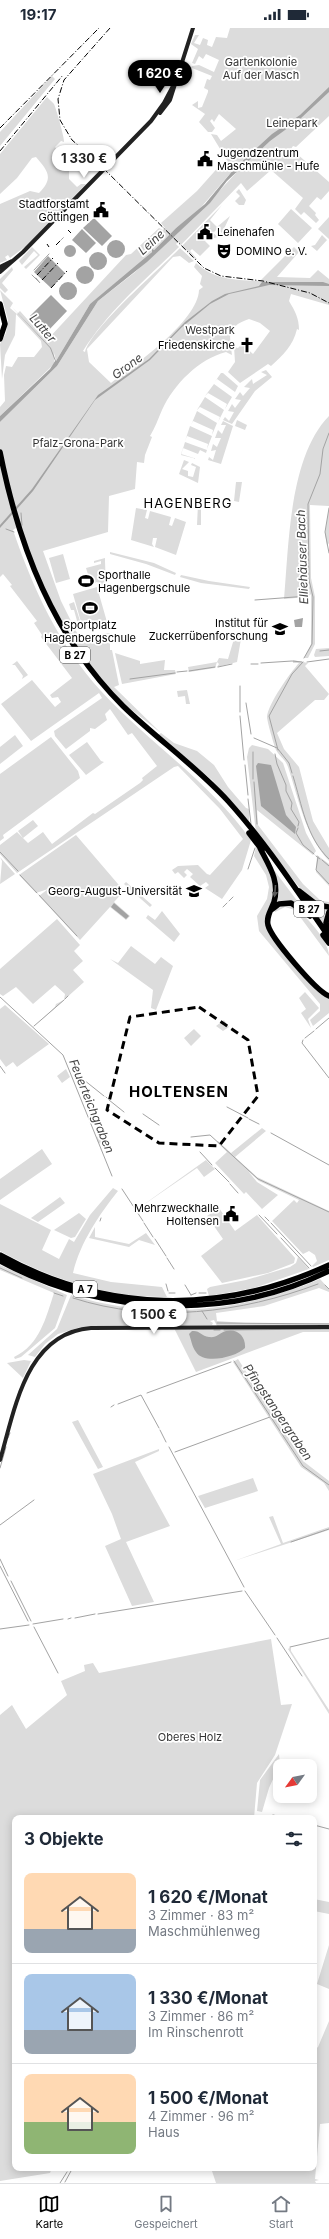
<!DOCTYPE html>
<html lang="de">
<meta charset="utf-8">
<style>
:root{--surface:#fff;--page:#f6f6f7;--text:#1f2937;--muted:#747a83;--line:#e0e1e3;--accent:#000}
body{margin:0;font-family:Inter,sans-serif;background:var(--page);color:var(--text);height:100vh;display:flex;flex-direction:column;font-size:15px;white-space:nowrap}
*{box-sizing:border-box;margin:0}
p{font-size:13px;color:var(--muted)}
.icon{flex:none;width:22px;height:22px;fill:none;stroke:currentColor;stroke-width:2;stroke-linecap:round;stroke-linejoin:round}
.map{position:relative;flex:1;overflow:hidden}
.side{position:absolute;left:12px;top:1787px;width:305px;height:356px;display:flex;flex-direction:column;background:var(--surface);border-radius:8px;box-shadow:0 2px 10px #0003}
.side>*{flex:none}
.needle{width:26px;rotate:237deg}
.buttons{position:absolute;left:273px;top:1731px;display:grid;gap:8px}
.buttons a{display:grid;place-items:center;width:44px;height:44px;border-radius:8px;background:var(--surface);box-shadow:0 2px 10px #0003;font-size:20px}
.price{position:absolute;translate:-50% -34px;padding:0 9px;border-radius:14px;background:#fff;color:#222;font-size:13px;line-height:26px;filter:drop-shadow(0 1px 2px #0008)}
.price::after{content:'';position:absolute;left:50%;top:24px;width:12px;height:9px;margin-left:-6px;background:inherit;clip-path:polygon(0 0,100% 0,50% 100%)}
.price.on{background:var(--accent);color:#fff}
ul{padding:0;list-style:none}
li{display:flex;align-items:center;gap:12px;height:100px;padding:0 12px}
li+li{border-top:1px solid var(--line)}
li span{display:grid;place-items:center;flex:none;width:112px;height:80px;border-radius:8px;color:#555}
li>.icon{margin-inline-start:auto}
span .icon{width:48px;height:48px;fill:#fffc;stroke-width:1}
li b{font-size:17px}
h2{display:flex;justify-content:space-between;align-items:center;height:48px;padding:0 12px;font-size:17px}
.status{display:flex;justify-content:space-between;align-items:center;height:28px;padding:0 20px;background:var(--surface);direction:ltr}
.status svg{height:11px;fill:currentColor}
.tab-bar{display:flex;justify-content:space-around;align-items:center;height:56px;border-top:1px solid var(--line);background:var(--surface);font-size:11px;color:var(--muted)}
.tab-bar a{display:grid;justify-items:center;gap:2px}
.tab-bar .on{color:var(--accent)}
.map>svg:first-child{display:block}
</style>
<div class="status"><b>19:17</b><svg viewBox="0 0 49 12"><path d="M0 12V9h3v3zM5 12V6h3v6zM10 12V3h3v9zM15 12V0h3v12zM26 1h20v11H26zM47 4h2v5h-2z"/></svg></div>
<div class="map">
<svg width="329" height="2155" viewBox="0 0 329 2155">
<rect width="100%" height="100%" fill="#fff"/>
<path fill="#dcdcdc" d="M230,0H329V88L296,119L293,118L291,121L292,124L296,125L329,154V163L321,172L317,169L309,178L316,185L315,187L319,192L316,195L304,184L301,187L295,181L303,170L271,142L247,163L241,155L181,217L178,214L176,216L179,219C146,251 108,283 83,323L85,324C92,299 160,241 180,220L194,233L189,235L180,228L173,229L87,321L89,334L111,355C135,337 198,293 199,262L203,259L200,256L202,248L194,239L196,235C214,252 236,252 260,253L294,219L299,224L277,249L310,250L318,242L329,251V277L291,266L289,273C295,283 299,290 299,302L297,301C293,318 283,327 271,338L268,336L240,355L228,344L235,334L234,319L238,320L242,316L253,326L270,303L260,295L249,291C227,299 229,306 232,327L226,324C199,331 174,356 162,382C158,391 155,400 150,408L152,409L145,427L144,435L137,434L135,461L109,468L108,504L43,523L61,573L79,609L110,605V622H112L119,657L114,659L161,705L174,715L197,723L214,737L228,759L246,780L249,781V795L212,752L158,707L161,705L124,676L83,629L41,558L20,497L13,502C33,561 59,617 101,663C150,716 208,752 251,812L242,842L222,871L205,860L209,857L206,854L200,858L190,849L193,846L187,841L184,844L187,847L184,850L178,844L175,846L172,842L178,838L198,837L207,846L210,847L243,811L220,781L178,738L174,739L17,845L0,826V817L17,804L28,815L43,804L52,816L93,785L95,786L140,755L143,752L142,750L157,738L132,705L128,707L110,681L105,686L107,692L95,701L90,700V703L66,721L65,720L55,708L54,703L102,670L99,665L31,713L1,676L32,652L55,679L61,674L58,669L52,670L50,667L72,650L41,609L42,607L34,595L37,593L10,558L12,557L3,546L0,549V394L57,338L98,273L134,245L195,189L236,145L234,141L197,184L176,200L132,243L90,276L56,333L54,325V335L50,340L0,388V379L5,373L4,347L6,338L12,339L18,329H34L42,319L41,313L16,286L15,307L5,327L2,351L0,316L6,305L8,292L0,262L13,275L10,280L17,286L20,283L44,310L48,311L126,227L131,226L159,200L163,202L165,200L161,195L197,163L222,135L225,138L228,134L211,106L217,107L221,113L236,101L219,86L214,94L212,91L210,93L215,100L212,104H208L199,94L205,86L192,77L198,73V80L202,79L208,64V62L204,60L207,51L210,52L212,48L192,40L189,43L192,38L199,37L214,44L219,32L206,26L203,31L199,28L195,36L192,35L198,21L191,16L195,7H199L194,15L200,17L203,10L208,12L207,17L212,19L216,9L227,10Z
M52,48L55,51L0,118V104Z
M47,69C49,71 52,74 54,76C56,80 65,112 64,114L61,113L55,119L69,137V151L77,159L81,156H86L26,218L10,230L8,227L5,229L7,232L0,235V176L30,163L39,165C54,150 48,143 36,129L32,130L17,150L0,166V126Z
M200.5 135a4.5 4.5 0 1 1 9 0a4.5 4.5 0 1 1-9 0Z
M239,161L246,172L244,177H239L235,173L240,168L236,164Z
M222,177L210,192L217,199L230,188L222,205L217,201L213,205L218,209L214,210L210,206L205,213L210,218L200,228L192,221L190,223L197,231L196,232L182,218Z
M291,181L312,200L298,215L278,196Z
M329,189V211L318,201Z
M322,207L329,214L327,212L317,223L311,218L315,217Z
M32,219L40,227L26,241L24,239L38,227L34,223L22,237L19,233Z
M12,239L13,242L2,255L8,262L5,265L0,260V251Z
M266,342L272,349L255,363L232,396L223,392L225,389L229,393L234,384L228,383L232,376L235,380L241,372L235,371L240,364L243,368L250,360L244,359L252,351L253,356L267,347L261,344Z
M223,345L238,358L233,368L235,364L217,351L214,355L221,345Z
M214,356L232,369L225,381L227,376L208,365L205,368Z
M205,369L224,382L218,394L220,389L200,379L197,382Z
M197,383L217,395L212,407L213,402L193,393L191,397Z
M329,388V478L310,477L311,550L315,569V616L308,630H304L311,616V566L308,569L284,571C289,516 289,429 329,388Z
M237,392L247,397L245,402L235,398Z
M223,393L233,398L221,436L208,432L209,429L213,432L216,422L211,423L213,416L217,419L221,410H215L218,402L222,406L226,397H221Z
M190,398L212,408L207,421L208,416L187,408L185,413Z
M185,414L207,422L206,425L200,422L198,426L183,420L181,426L197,431L181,427Z
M184,432L189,434L182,441L188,443V448L193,449L196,439L191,437L192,435L200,439L198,455L179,446Z
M236,454H242L239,474L234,473Z
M201,475V497H197L198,476Z
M136,480L147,482L145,490L148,491L150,483L171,489L169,497L172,498L175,490L186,494L176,527L155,519L157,510H153L152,516L154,519L131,512Z
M329,481V515L327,518L325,505Z
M110,524L154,535L176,545L175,547L146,536L110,526Z
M63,526L70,551L56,555L49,530Z
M105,530V533L106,561L97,554L91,556L86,540L101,536V533L94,535V533Z
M181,547L209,553L250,559L249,561L201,555L180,549Z
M97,559L107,594L83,601L73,566Z
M74,574L82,599L79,600L74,582H71L69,576Z
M236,604L242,605L237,634L217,639L219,636L217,634L215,640L189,644L188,639L217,634L219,630L228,631Z
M329,620V628L315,629L314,627L316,621Z
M115,625L140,633V636L165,632L164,642H175L176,646L122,656Z
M293,632L308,635L305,638L329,666L324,672H315L277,705L284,721L299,739L313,793L329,820V833C305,807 299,772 288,739C286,732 279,728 276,722C274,717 267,693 267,689C268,676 290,645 299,635H293Z
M17,633L28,647L22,651L23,648L15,637H12Z
M187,662L190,676H186L185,668L178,669L177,663Z
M15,707L23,718L0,736V719Z
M51,709L78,743L80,750L3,807L4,810L0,813V746Z
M87,714L101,733L104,734L86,747L69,727Z
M252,717L268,721L283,735L306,805L316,823L313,827L257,782L258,797L303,856L321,873L329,874V878H322L303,864L256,805L247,729L249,720Z
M33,792L38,798L23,810L18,803Z
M76,807L124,863L114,874L130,888L126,892L110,879L80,912L39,868L48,861L36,865L19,847Z
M256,819C280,853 275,860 266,898L267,901L312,958L329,970V985L313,998L310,992L320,983V976L259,903L257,888L267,871L269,859L266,847L254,828Z
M317,827L329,836V858L316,844Z
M0,829L15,846L0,856L2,833Z
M274,842L301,878L293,874L275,875Z
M126,854L152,877L150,879L124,856Z
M304,869L316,879L329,881L325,899Z
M288,876C303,883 329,912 329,928L295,882L285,879L275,884L274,882Z
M162,883L180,906L174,914L146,890L148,887L155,892Z
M57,891L80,917L74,923L83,933L73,942L84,954L35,998L55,979L56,976L64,972L65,966L55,957L33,976L16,959L3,968L0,966V941Z
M131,918L155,936L161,929L173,938L156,982L151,980L153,962L110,931L118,935Z
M305,964L319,980L308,991L311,1000L301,985L306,981L299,970Z
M5,977L49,1016L17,1039L13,1034L6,1039L0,1031V981Z
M224,992L229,999L223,1003L216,998Z
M194,1001L201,1008L191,1018L184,1010Z
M66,1041L70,1049L62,1055L57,1048Z
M262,1100L266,1103L235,1129L257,1149L329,1183V1232L313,1239L312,1238L317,1233L315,1227L309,1223L303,1226L272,1193L294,1172L297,1175L299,1172L259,1153L248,1143L257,1154L278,1167L262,1181L246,1164L244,1166L215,1135L227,1124L217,1114L218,1113L231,1125Z
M97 1111a5 5 0 1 1 10 0a5 5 0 1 1-10 0Z
M42,1121L52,1136L0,1172V1151Z
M206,1132L215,1141L204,1149L197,1140L136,1182Z
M113,1160L118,1163C99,1187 80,1215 73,1245L111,1254L162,1259L167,1269C109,1270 50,1251 0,1223V1176L51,1202L42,1222L59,1231L69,1211L74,1214L90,1187Z
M60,1169L65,1175L38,1194L31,1190Z
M219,1180L235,1203L257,1187L295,1230L294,1235L268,1245L222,1255L201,1228L223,1211L207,1188Z
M79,1185L86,1191L75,1209L71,1210L54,1202Z
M95,1199V1209L129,1216L146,1205L155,1217L139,1212L129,1219L89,1210Z
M298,1229L309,1241L254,1260L209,1268L207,1261L210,1259L246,1252L290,1239L296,1235Z
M0,1237L67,1267L55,1300L21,1329L15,1331L14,1329C40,1317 46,1289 54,1265L0,1242Z
M320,1251L329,1261V1264L319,1260L264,1278L216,1285L217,1293L245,1295H329V1297L217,1298L214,1292L210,1293L213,1295L212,1297L81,1299L58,1306L45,1316L35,1329L28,1327L57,1301L71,1267C154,1293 241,1284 320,1251Z
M174,1300H329V1304H303L196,1344Z
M238,1331L303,1433L329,1453V1463L324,1455L301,1439L233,1334Z
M24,1332L31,1333L23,1350L7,1335Z
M78,1392L103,1439L98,1441L72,1394Z
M159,1421V1423L135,1434L170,1498L126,1514L154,1574L132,1578L105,1518L121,1511L112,1486L93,1446Z
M253,1450L258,1463L205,1480L198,1468Z
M273,1488L283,1515L329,1499V1502L234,1533L281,1516L269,1489Z
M271,1611L281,1677L292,1676L275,1727L257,1755L254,1790H15V2140H52L50,2145L0,2153V1687L12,1677L26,1701L66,1668L67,1667L61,1653L85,1643L84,1637L93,1635L99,1645Z
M291,1619V1623L329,1682V1686L288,1621Z
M279,1726L280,1736L269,1760L262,1784L257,1783L260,1752Z
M314,1871L329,1874V1886L314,1883Z
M329,1917V1961L317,1956Z
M329,1993V2095L320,2096L315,2151L319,2152L315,2153L316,2155H216L211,2140H314V2022L318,2019Z"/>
<path fill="#a3a3a3" d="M329,59V64L300,91L270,113L227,153L210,175L147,234L98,273L57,338L0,394V388L50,341L55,333L50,320L11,278L51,320L56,333L90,276L152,224V221L154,222L176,200L205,176L234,141L272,106L300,87Z
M94,190L112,208L102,218L83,200Z
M82,201L96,215L86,225L72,212Z
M107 221a9 9 0 1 1 18 0a9 9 0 1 1-18 0Z
M64 223a6 6 0 1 1 12 0a6 6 0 1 1-12 0Z
M89 233a9 9 0 1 1 18 0a9 9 0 1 1-18 0Z
M48,228L65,245L51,260L34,244Z
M76 247a9 9 0 1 1 18 0a9 9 0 1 1-18 0Z
M262,254H323L329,256V258L269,257L229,266L210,276L182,299L150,332L95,372L33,463L0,500V497L32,461L98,367L149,331L185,294L212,273L225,266L259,258Z
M59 263a9 9 0 1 1 18 0a9 9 0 1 1-18 0Z
M51,267L67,283L47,304L30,288Z
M303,590L302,599H295L294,592Z
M258,735L271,737L286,787L296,799L295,806L261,778L256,738Z
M114,875L129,888L126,891L111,879Z
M192,1303C200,1302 201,1308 209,1309C217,1310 219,1305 226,1303C238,1300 246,1309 245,1320C236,1329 204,1337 196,1324C192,1319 191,1311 189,1306Z"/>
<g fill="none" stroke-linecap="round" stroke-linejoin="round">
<path stroke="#a3a3a3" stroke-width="1" d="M34,242L49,226
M32,247L40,255L36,250
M329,480L325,504L329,525
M21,485L22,497
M6,501L14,504
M255,572L308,568
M320,623L329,622
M304,630L312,616L313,569L309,552L308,476L320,446L323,421L329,405
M307,634L329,631
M261,635L292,633L302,634
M251,636H258
M218,639L232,636
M189,643L215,639
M177,644L187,643
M130,651L175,645
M240,658V684
M246,675L251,706
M240,688L244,732
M254,710L277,720
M278,721L289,735L292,745
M278,722L269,688L292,646L303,634
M253,724V751
M275,726L277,736L286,757V763L292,775L291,781L299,794L298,798
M245,737L248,767
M293,748C302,777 306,809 329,831
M254,754L257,796
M248,771L251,796
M298,800L296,805L303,817L314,826
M0,824L18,843
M316,828L320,831
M318,829L316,842L329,856
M322,832L329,838
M248,841L255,820
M20,847L37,865
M39,867L77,908
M229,873L233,869
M223,879L227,875
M0,969L63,1027L112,1148
M65,971L68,968
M34,998L64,972
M316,1001L329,990
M305,1010L314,1003
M303,1012L302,1015L329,1050
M0,1038L5,1045
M84,1052L104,1068
M106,1069L107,1070
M109,1072L124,1084
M227,1079L248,1090
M143,1086L159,1097
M249,1091L259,1096
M271,1105L329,1137
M191,1109L210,1107L258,1151L329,1184
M200,1124L212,1137
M215,1140L229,1154
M230,1156L238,1165
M122,1161L143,1193
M259,1187L277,1206
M265,1189L269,1193
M100,1193L101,1190
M144,1195L153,1209
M271,1195L311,1238
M281,1210L309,1240
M155,1211L166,1228
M167,1230L174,1241
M0,1240L22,1250
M166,1256L168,1263
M185,1257L191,1267
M325,1257L329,1261
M54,1265L63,1268
M169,1265H175
M199,1265H206
M191,1267L196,1265
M73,1270C153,1296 241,1285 318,1256
M202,1283L207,1291
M217,1295L329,1296
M214,1302H220
M224,1302L329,1301
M234,1333L303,1438L329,1457
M147,1365L231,1334
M118,1376L141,1367L159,1400
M111,1379L114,1377
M160,1402L166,1414
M8,1410L10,1405
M169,1419L244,1559
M175,1424L270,1389
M0,1440L6,1419
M0,1497L34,1472
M291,1514L329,1501
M0,1531L8,1548
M0,1538L28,1593
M11,1553L31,1593
M245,1563L275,1607
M98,1586L242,1563
M75,1590L95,1586
M68,1591L71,1590
M33,1596L63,1591
M34,1599L58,1645
M0,1601L29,1597
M277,1610L302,1648
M290,1619L329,1610
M273,1787L286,1790
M314,1797L329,1801
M73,2141V2140
M65,2154L71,2143
M60,2155L67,2144"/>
<path stroke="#222" stroke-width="4" d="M160,85L170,72L193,0
M0,239L12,233
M0,244L23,224L151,93L164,75L173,58
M0,1432C15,1381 26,1305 91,1300L329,1299"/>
<path stroke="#000" stroke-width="5.5" d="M0,311L5,296L0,276
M0,424C19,519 53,608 123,678C157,711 196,738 228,773C266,815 297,863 329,909
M249,805L262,822
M260,820C269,838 280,853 274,874C271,882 266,889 268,897C271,910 316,963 329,968
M299,863L317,877L329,879
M271,882L279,876L291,875L310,888
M329,884L326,895L329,904
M323,907L329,915
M0,1227C105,1285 221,1287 329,1237
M0,1233C101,1287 225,1294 329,1243"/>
<path stroke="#000" stroke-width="1" stroke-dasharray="6 2 1 2" stroke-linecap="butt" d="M110,0L64,52L58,71L60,92L72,112L96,133L204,240L221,248L263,253L310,265L329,275
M0,100L99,0
M0,123L63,47
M68,202L71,205
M47,216L49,219
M56,217L64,209
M37,247L53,230
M42,252L58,235
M51,260L67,243"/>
</g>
<defs><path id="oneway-solid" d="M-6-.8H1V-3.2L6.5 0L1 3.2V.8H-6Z"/></defs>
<use fill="#595959" href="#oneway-solid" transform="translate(275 863) rotate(95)"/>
<path fill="none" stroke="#000" stroke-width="3" stroke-dasharray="8 5" stroke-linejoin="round" d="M199,979L248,1012L258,1068L219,1118L159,1115L107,1082L130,989Z"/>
<defs>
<symbol id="civic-bare" viewBox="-9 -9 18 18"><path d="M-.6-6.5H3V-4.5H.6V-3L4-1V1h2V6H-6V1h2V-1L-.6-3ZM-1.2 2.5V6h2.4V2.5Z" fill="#000" stroke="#fff" stroke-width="2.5" paint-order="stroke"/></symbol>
<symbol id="theatre-bare" viewBox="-9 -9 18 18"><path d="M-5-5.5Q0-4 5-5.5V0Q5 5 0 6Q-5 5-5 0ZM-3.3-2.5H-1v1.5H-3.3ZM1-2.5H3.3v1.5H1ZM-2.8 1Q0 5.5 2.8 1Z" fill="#000" stroke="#fff" stroke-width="2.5" paint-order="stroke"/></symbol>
<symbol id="church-bare" viewBox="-9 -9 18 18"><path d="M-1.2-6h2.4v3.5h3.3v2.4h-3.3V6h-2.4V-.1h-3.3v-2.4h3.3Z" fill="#000" stroke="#fff" stroke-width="2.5" paint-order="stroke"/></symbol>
<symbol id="stadium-bare" viewBox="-9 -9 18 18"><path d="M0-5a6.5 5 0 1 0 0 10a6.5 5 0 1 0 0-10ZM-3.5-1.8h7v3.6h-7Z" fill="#000" stroke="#fff" stroke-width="2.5" paint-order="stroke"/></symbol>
<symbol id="university-bare" viewBox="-9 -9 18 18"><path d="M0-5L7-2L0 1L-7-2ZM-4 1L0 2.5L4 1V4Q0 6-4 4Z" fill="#000" stroke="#fff" stroke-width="2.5" paint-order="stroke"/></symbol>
</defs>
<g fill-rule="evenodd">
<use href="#civic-bare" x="194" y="120" width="22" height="22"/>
<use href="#civic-bare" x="90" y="171" width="22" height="22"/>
<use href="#civic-bare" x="194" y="193" width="22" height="22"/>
<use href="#theatre-bare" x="213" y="212" width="22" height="22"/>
<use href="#church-bare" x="236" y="306" width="22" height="22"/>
<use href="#stadium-bare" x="75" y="542" width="22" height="22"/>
<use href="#stadium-bare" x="79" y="569" width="22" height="22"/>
<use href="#university-bare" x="269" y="590" width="22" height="22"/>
<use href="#university-bare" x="183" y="852" width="22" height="22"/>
<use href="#civic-bare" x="220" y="1175" width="22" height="22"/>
</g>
<g text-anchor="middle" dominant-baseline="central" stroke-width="3.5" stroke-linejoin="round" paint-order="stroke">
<g fill="#fff" stroke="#4c4c4c" stroke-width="1">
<rect x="60" y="619" width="30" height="16" rx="3"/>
<rect x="294" y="873" width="30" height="16" rx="3"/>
<rect x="73" y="1253" width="24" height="16" rx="3"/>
</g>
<g font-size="10" font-weight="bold" fill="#000">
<text x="75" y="627">B 27</text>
<text x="309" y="881">B 27</text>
<text x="85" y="1261">A 7</text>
</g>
<g font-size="11" fill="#333" stroke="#fff">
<text x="261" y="34">Gartenkolonie<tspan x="261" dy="13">Auf der Masch</tspan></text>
<text x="292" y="95">Leinepark</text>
<text x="210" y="302">Westpark</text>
<text x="78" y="415">Pfalz-Grona-Park</text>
<text x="190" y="1709">Oberes Holz</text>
</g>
<g font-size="11" fill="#000" stroke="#fff" text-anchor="end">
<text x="217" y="125" text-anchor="start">Jugendzentrum<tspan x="217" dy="13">Maschmühle - Hufe</tspan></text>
<text x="89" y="176">Stadtforstamt<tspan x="89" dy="13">Göttingen</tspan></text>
<text x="217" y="204" text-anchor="start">Leinehafen</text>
<text x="236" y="223" text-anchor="start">DOMINO e. V.</text>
<text x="235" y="317">Friedenskirche</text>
<text x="98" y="547" text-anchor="start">Sporthalle<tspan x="98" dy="13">Hagenbergschule</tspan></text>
<text x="268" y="595">Institut für<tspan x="268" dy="13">Zuckerrübenforschung</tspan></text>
<text x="90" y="597" text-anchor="middle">Sportplatz<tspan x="90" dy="13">Hagenbergschule</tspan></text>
<text x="182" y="863">Georg-August-Universität</text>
<text x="219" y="1180">Mehrzweckhalle<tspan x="219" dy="13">Holtensen</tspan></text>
</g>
<g font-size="12" font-style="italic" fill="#444" stroke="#fff">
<text transform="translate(151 214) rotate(-42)">Leine</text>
<text transform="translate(43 300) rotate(49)">Lutter</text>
<text transform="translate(127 338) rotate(-36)">Grone</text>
<text transform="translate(302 529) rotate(-92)">Elliehäuser Bach</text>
<text transform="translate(92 1078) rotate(68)">Feuerteichgraben</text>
<text transform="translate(278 1384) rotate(56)">Pfingstangergraben</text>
</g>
<g font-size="13" letter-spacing="1" fill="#000" stroke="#fff">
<text x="188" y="475">HAGENBERG</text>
</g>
<g font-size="15" font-weight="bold" letter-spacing="1" fill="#000" stroke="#fff">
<text x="179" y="1063">HOLTENSEN</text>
</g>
</g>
</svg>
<div class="buttons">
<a><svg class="needle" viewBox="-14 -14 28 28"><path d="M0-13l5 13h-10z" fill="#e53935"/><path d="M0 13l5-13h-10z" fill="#747a83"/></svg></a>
</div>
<b class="price on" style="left:160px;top:66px">1 620 €</b>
<b class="price" style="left:84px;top:151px">1 330 €</b>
<b class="price" style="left:154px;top:1307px">1 500 €</b>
<section class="side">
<h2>3 Objekte<svg class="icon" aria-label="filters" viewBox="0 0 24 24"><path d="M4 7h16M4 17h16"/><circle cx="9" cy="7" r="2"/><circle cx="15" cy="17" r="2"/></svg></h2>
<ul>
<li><span style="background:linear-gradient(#ffd9b3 70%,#9aa5b1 0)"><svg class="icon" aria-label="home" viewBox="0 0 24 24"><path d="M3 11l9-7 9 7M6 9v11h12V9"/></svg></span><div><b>1 620 €/Monat</b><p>3 Zimmer · 83 m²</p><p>Maschmühlenweg</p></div></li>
<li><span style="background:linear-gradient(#a9c7e8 70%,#9aa5b1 0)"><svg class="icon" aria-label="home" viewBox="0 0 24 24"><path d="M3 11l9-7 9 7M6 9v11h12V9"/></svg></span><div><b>1 330 €/Monat</b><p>3 Zimmer · 86 m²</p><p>Im Rinschenrott</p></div></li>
<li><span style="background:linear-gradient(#ffd9b3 60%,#8fb573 0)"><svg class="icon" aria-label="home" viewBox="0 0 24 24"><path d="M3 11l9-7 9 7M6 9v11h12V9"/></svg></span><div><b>1 500 €/Monat</b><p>4 Zimmer · 96 m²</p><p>Haus</p></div></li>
</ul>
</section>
</div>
<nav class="tab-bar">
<a class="on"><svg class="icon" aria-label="map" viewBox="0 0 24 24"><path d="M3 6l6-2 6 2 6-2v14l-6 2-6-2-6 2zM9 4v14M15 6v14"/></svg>Karte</a>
<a><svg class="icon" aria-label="saved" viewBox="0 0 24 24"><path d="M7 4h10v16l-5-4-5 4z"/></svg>Gespeichert</a>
<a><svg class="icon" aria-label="home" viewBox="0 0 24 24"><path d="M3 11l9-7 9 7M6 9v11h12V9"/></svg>Start</a>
</nav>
